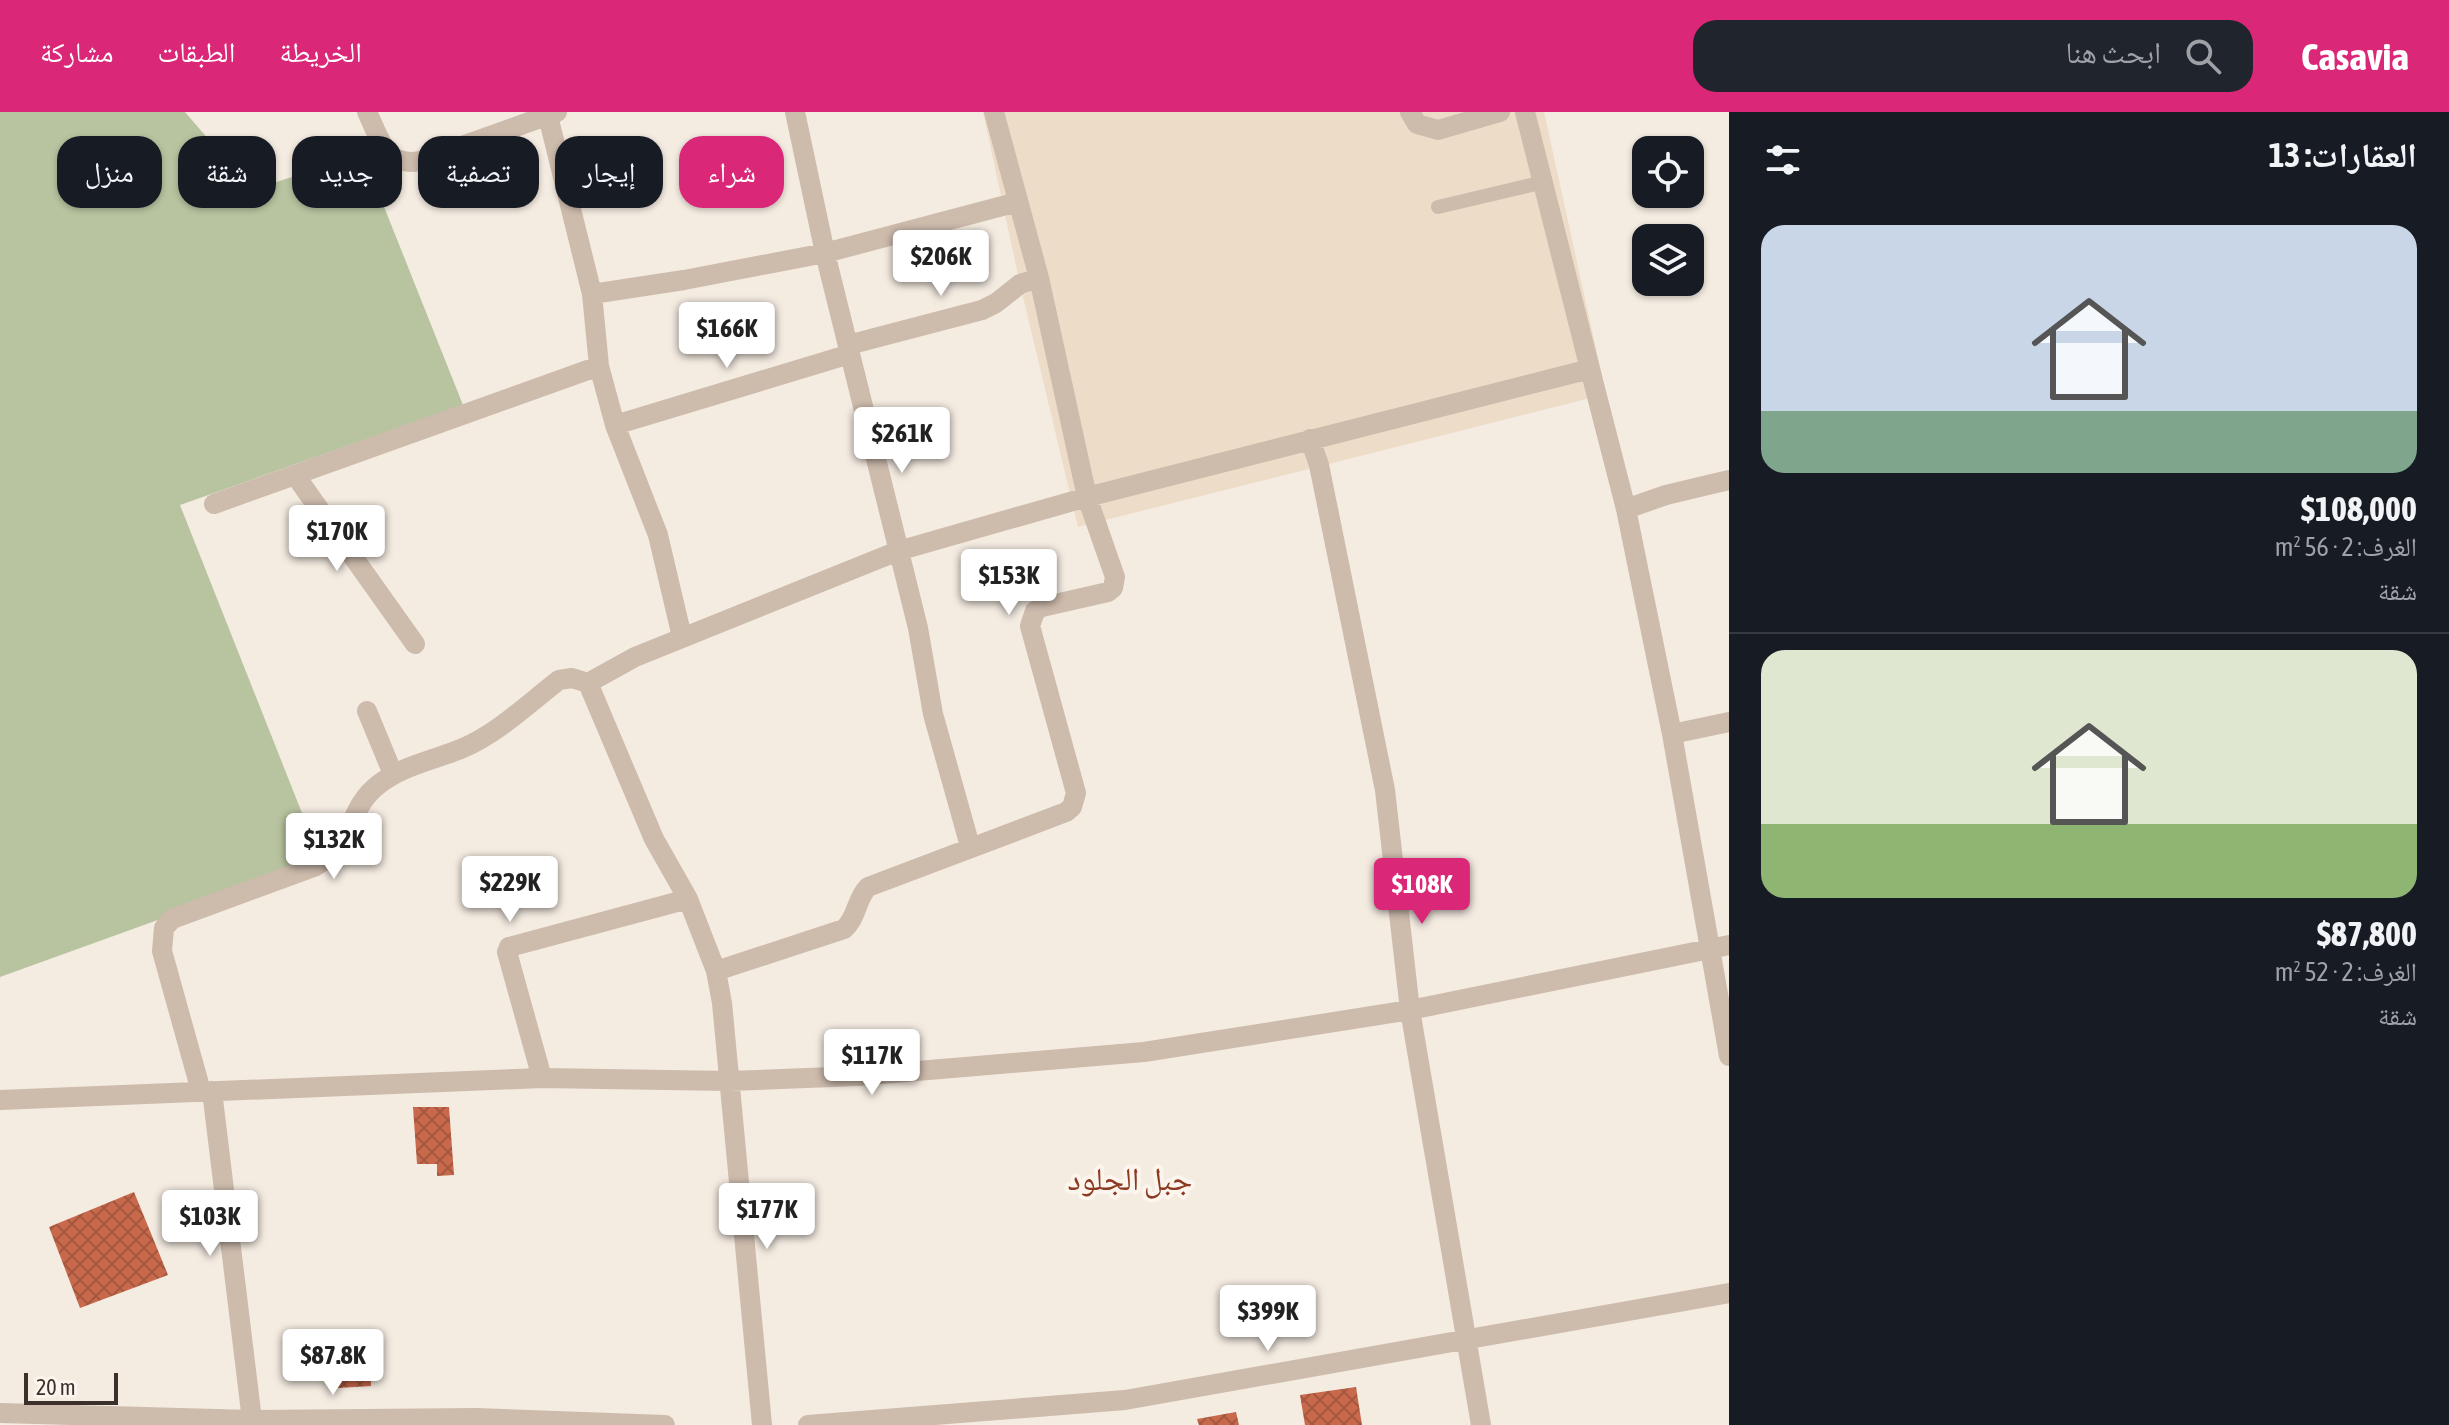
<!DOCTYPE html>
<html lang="ar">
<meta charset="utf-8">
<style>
:root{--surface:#171b24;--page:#20242c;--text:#f1f3f6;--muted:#9ea1a6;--line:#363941;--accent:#db2777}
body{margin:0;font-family:"Asap Condensed","Noto Naskh Arabic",sans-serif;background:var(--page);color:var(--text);direction:rtl;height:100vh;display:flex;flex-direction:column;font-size:30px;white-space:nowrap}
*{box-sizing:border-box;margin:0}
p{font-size:26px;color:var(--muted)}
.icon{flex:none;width:44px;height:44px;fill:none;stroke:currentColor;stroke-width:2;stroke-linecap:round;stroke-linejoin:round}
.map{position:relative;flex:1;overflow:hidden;direction:ltr}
.sheet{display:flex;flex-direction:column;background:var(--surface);width:720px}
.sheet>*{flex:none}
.guide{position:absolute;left:24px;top:24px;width:760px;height:72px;direction:rtl;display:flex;gap:16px}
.tools{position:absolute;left:1632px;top:24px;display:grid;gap:16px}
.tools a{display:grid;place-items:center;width:72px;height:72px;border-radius:16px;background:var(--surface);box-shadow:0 2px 6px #0004;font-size:40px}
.scale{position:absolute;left:24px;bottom:20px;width:94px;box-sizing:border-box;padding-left:8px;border:4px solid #3b302b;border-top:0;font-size:22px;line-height:28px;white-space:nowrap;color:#3b302b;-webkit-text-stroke:6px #fbf5ee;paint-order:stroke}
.price{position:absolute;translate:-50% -68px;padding:0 18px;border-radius:8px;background:#fff;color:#222;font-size:26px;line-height:52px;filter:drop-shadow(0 2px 4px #0008)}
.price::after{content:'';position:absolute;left:50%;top:48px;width:24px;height:18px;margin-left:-12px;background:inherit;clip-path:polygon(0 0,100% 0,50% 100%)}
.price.selected{background:var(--accent);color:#fff}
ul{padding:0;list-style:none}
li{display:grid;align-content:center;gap:16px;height:424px;padding:0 32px}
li+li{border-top:2px solid var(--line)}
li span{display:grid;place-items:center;height:248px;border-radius:24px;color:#555}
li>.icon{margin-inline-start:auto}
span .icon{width:144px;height:144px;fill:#fffc;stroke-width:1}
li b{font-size:34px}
h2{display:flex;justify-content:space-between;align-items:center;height:96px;padding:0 32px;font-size:34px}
.tag{padding:0 28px;border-radius:24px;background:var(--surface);box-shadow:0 2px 6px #0004;font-size:28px;line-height:72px}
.tag.selected{background:var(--accent);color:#fff}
header{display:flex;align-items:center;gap:48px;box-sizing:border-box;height:112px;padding:0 40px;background:var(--accent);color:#fff}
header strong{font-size:38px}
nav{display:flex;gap:44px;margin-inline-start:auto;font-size:28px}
.search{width:560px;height:72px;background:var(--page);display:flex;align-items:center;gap:20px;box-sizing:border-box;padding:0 28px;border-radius:24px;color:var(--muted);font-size:30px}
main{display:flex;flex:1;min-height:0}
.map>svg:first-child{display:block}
</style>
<header>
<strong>Casavia</strong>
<div class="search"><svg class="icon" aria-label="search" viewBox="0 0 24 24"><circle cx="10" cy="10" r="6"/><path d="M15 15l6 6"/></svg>ابحث هنا</div>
<nav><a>الخريطة</a><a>الطبقات</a><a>مشاركة</a></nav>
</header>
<main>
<section class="sheet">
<h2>العقارات: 13<svg class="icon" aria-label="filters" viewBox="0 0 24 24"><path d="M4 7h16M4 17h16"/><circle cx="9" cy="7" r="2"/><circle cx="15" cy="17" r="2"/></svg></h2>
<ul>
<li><span style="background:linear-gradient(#c9d6e8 75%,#7fa58c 0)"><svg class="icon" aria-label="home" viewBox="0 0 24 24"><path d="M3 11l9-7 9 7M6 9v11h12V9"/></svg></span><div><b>$108,000</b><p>الغرف: 2 · 56 m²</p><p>شقة</p></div></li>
<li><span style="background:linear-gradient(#dfe7d0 70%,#8fb573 0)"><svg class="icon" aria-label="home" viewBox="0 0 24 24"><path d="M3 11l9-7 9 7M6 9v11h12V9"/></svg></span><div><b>$87,800</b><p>الغرف: 2 · 52 m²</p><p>شقة</p></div></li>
</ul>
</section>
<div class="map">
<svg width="1729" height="1313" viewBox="0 0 1729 1313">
<defs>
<pattern id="building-cross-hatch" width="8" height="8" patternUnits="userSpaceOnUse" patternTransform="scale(2)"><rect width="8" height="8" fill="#c8694b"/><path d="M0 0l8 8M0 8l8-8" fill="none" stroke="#a4573f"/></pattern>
</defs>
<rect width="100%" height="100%" fill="#f4ebe1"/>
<path fill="#b8c4a0" d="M0,0H185L252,78L363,42L463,293L180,393L321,749L0,865Z"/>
<path fill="#ecdcc8" d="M983,0H1544L1606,282L1078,415L1020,172Z"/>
<path fill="url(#building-cross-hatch)" d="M413,995H449L454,1063L437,1064V1052H417Z
M134,1080L168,1163L80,1196L49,1115Z
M370,1238L371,1274L338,1276L336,1239Z
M1356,1275L1362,1313H1305L1300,1283Z
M1236,1300L1239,1313H1199L1197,1307Z"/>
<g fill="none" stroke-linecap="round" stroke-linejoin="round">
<path stroke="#cdbbac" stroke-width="14" d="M1438,95L1544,70"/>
<path stroke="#cdbbac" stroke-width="20" d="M367,0C380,26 385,56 420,49L557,0
M547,0L592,182L599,254L615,313L658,423L682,525
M795,0L825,141L918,516L933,602L970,734
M1410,0L1417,12L1438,18L1500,0
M592,182L684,168L825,141L1018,90
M848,233L982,198L996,191L1020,172L1039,166
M1590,257L1626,397
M615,313L850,242
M1310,327L1319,353L1385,678L1410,898L1481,1313
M295,363L415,532
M1729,368L1666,383L1626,397L1672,622L1729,944
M214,392L599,254
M367,599L393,662
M1672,622L1729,610
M716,859L844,817C857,806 856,787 868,775L1066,700L1072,695L1076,681L1030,514L1035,499L1042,495L1108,480L1113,476L1115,465L1087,385L1039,166L994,0
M542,966L507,840L509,835L688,787
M201,979L162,839L164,816L172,807L316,754C355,731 347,697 378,673C403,653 435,648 463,636C498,621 529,591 559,568L572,566L588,571
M212,979L252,1308
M0,988L542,966L729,969L858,964L1144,940L1410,898L1729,833
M0,1301L252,1308L476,1306L665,1313
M762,1313L722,891L716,859L688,787L654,727L588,571L635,545L898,439L1087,385L1590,257L1525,0
M808,1313L1125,1288L1729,1181"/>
</g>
<g text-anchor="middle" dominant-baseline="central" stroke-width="8" stroke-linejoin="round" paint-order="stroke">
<g font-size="32" fill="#8c3b22" stroke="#fbf5ee">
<text x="1130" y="1066">جبل الجلود</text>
</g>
</g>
</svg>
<div class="tools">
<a><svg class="icon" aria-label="locate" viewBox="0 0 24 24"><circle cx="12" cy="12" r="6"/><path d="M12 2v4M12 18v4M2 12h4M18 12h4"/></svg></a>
<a><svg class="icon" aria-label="layers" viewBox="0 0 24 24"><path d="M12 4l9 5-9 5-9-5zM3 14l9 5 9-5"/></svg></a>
</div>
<div class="scale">20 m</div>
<b class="price" style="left:941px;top:186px">$206K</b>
<b class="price" style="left:727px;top:258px">$166K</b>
<b class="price" style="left:902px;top:363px">$261K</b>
<b class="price" style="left:337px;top:461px">$170K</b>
<b class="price" style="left:1009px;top:505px">$153K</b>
<b class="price" style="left:334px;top:769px">$132K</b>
<b class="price" style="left:510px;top:812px">$229K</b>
<b class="price selected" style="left:1422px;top:814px">$108K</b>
<b class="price" style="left:872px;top:985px">$117K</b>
<b class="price" style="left:767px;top:1139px">$177K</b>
<b class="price" style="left:210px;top:1146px">$103K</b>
<b class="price" style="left:1268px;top:1241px">$399K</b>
<b class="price" style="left:333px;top:1285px">$87.8K</b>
<div class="guide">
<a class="tag selected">شراء</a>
<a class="tag">إيجار</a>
<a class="tag">تصفية</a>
<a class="tag">جديد</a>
<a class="tag">شقة</a>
<a class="tag">منزل</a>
</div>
</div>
</main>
